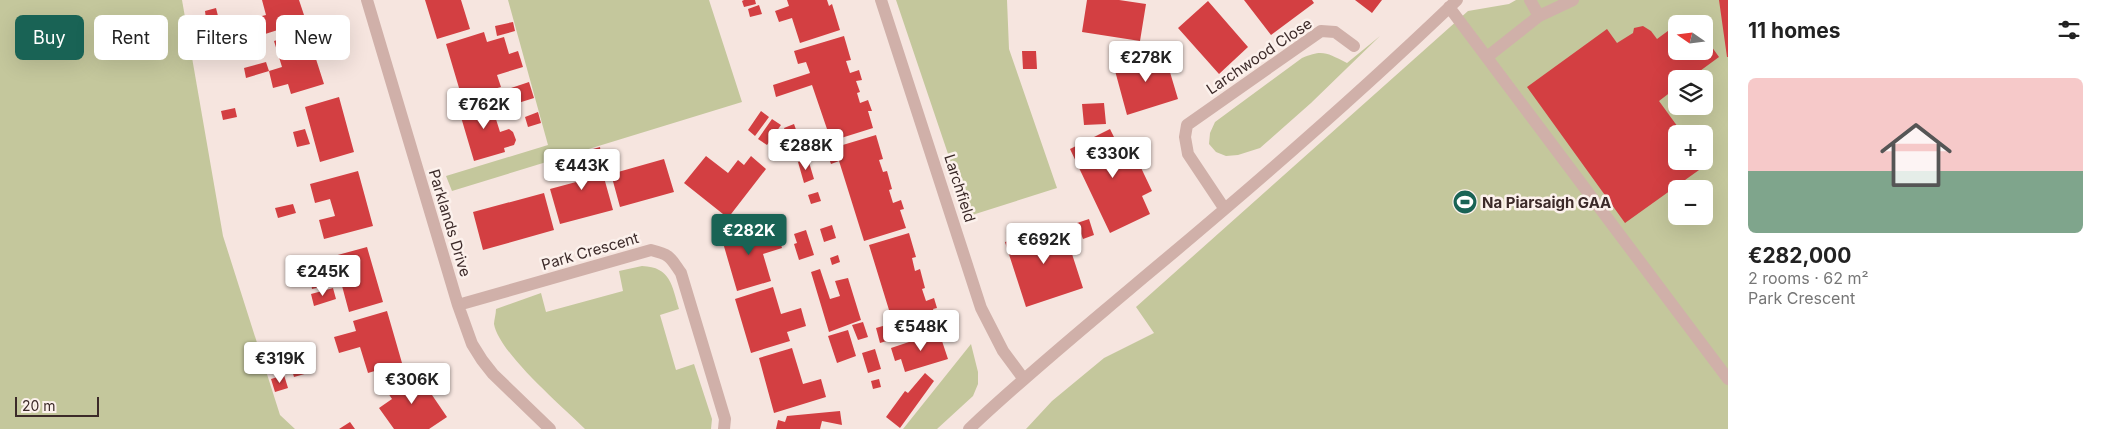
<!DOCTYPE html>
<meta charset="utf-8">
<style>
:root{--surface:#fff;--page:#f2f2f2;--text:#222;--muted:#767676;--accent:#196355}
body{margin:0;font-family:Inter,sans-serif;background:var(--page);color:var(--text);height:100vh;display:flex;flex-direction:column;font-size:19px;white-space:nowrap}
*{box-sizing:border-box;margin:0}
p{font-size:16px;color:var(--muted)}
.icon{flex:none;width:28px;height:28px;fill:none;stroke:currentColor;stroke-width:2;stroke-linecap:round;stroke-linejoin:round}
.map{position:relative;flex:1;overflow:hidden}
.side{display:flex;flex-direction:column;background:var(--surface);width:375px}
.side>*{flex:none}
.guide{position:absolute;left:15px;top:15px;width:475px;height:45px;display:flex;gap:10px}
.needle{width:32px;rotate:284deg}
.fabs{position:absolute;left:1668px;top:15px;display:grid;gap:10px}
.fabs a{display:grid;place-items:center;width:45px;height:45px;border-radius:8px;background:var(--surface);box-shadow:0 5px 20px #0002;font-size:25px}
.scale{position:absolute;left:15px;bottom:12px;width:84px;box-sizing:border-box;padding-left:5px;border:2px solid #3c2a29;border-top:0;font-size:14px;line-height:18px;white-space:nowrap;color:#3c2a29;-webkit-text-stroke:4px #fcf1ec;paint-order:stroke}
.price{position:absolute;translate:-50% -42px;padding:0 11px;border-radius:5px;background:#fff;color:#222;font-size:16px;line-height:32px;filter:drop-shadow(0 1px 2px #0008)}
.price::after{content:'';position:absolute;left:50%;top:30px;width:15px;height:11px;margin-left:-8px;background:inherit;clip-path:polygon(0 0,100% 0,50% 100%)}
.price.selected{background:var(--accent);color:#fff}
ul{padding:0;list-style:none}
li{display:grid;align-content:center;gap:10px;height:265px;padding:0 20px}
li span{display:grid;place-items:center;height:155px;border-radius:8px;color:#555}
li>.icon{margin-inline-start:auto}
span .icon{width:90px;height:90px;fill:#fffc;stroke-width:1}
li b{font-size:21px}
h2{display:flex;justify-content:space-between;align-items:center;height:60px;padding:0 20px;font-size:21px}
.tag{padding:0 18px;border-radius:8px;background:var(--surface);box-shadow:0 5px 20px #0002;font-size:18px;line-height:45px}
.tag.selected{background:var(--accent);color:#fff}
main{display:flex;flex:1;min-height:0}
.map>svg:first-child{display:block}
</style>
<main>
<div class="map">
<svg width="1728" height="429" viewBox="0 0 1728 429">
<rect width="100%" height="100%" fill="#f6e5df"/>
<path fill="#c4c79c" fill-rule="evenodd" d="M0,0H182L223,236L280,415L295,429H0Z
M508,0H709L742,102L452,191L446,176L548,145Z
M896,0H1007L1009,49L1057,188L969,216Z
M1516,0H1728V429H1026L1052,401L1104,358L1154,333L1136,307L1468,11L1509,4ZM1676,24H1704V51H1676ZM1676,79H1704V106H1676ZM1676,134H1704V161H1676ZM1676,189H1704V216H1676Z
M1380,36L1311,103L1260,148L1238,155L1226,156L1216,152L1209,144L1210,133L1215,122L1302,58C1323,49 1327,53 1347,63Z
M642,266C671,267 672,286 679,309L660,315L676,370L694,364L712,419L711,429H585C563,407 499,353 494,324C494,320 496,314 496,309L541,293L546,312L623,291L619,271Z
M971,344L978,372V384L973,396L937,429H903Z"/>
<path fill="#d33f42" d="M262,0H299L306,21L262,35L256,32L253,24L258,17L266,15Z
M425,0H461L470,29L437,39Z
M744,0H755L756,4L744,7L742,1Z
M787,0H827L829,6L832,4L840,30L800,43L792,18L779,22L775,11L789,6Z
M1087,0H1119L1146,4L1140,41L1082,32Z
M1244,0H1312L1314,3L1271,35Z
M1355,0H1382L1372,13Z
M1719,0H1728V57H1727Z
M1208,1L1248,47L1219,74L1178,28Z
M759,5L762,14L750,17L748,9Z
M216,8L218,16L206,19L205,11Z
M1689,16L1695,24H1678Z
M513,22L515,31L497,36L495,26Z
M1676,25V51H1704V36L1719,57L1689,79H1676V88L1659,101L1683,134H1676V161H1703L1706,165L1625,223L1527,87L1607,29L1617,43L1633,33L1634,28L1643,26L1651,31L1657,39Z
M307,31L324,84L291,94L288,84L273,88L269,71L282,67L274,41Z
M484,32L487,42L504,37L509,54L518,51L523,67L497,75L501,87L462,98L446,44Z
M844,36L851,60L846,61L850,73L859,70L862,80L856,81L860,92L857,93L860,103L868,100L872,111H868L873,128L822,144L818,132L827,129L812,85L776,97L773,85L810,73L806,62L798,64L794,51Z
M1022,51H1036L1037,69H1023Z
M1164,52L1178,99L1127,115L1114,67Z
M266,62L269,71L246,78L244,68Z
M529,82L534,98L515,104L511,88Z
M339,97L354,152L320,162L305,107Z
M489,97L500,132L509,129L513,132L516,140L514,145L504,148L505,152L474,161L458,107Z
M1104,103L1106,124L1084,125L1082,104Z
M235,108L237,117L223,120L221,111Z
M761,111L769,117L755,136L748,130Z
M538,112L541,123L528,127L525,117Z
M772,119L781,125L767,145L758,139Z
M794,124L799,138L789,142L784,128Z
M305,129L310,144L297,147L293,132Z
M1110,129L1117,143L1127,138L1152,191L1142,196L1150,214L1110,233L1070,149Z
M876,135L883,159L879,160L883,172L887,171L892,189L889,190L893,203L901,200L904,209L900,210L906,228L864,241L839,161L831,164L826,150Z
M600,147L601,154L588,158L593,177L603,174L613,210L560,224L550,189L576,182L569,156Z
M706,156L728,173L738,160L744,165L751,156L766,169L728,218L684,183Z
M664,159L674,192L620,207L611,174Z
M808,159L814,179L804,183L798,162Z
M358,171L373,226L324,239L319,220L335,216L330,199L315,203L310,184Z
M818,192L821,201L811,204L808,195Z
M544,193L554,230L483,250L473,212Z
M293,204L296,213L278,218L275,208Z
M1089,219L1094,235L1083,239L1077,223Z
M1062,223L1083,288L1026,307L1005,242Z
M832,225L836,238L824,242L820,229Z
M755,226L758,237L777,232L782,248L763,254L771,281L737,291L721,236Z
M806,230L814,255L799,260L794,244L797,243L794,234Z
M909,233L916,257L912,258L915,271L920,269L925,288L922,289L926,301L934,298L937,308L933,309L938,325L880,343L876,328L893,323L869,245Z
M367,247L383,302L349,312L334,256Z
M838,255L840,262L832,265L830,258Z
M820,269L830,299L840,296L835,281L848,278L861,320L829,332L811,272Z
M323,279L325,286L312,289L311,282Z
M773,287L781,314L801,308L806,326L787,332L790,341L751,353L735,299Z
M333,288L336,299L314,306L311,294Z
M387,311L402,363L368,373L360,347L339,353L334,337L356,331L353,321Z
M863,322L868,337L858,340L852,325Z
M848,330L856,356L837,363L828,336Z
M939,332L948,359L905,372L901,359L895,361L891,348Z
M792,348L803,384L821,379L826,397L774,413L759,358Z
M875,349L881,369L868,373L862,353Z
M306,362L308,373L294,377L291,367Z
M415,370L447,417L429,429H394L379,408L392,399L386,390Z
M925,373L934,381L900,428L886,417L905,391L908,393Z
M284,375L288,388L275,392L271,379Z
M879,379L881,387L873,389L871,381Z
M840,411L842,425L822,421L820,429H776L778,420L785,422L787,416Z
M350,422L355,429H339Z"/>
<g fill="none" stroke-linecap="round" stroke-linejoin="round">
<path stroke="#d0b0a9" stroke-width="12" d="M367,0L458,305L472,344L482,360L493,374L550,429
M881,0L981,308L1003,351L1023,378
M1530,0L1539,16
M1449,7L1728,379
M1487,57L1539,16L1573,0
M1224,208L1188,154L1185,137L1187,125L1321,31L1335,32L1354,46
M458,305L651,250C671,255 670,257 681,273L725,419L724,429
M969,429C1025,376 1084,328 1143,278C1250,189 1356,97 1457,0"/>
</g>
<defs>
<symbol id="stadium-disc" viewBox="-11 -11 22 22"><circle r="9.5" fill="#196355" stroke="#fcf1ec"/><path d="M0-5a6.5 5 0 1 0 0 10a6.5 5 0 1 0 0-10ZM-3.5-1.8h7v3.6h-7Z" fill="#fff"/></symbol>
</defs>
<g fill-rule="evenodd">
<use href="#stadium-disc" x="1451" y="188" width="28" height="28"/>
</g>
<g text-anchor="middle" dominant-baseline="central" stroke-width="5" stroke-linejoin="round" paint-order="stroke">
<g font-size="15" fill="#3c2a29" stroke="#fcf1ec">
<text transform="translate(1259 56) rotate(-34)">Larchwood Close</text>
<text transform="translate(960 188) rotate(72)">Larchfield</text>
<text transform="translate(450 223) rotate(73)">Parklands Drive</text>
<text transform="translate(590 251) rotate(-16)">Park Crescent</text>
</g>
<g font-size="15" font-weight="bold" fill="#3c2a29" stroke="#fcf1ec" text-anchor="start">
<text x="1482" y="202">Na Piarsaigh GAA</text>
</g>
</g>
</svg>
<div class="fabs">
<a><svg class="needle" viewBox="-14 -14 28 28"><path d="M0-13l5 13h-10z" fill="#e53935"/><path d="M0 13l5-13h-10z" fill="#767676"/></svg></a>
<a><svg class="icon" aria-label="layers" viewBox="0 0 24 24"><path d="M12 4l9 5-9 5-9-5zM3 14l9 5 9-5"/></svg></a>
<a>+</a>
<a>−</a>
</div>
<div class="scale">20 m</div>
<b class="price" style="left:1146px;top:83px">€278K</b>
<b class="price" style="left:484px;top:130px">€762K</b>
<b class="price" style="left:806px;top:171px">€288K</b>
<b class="price" style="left:1113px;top:179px">€330K</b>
<b class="price" style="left:582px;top:191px">€443K</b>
<b class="price selected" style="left:749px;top:256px">€282K</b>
<b class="price" style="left:1044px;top:265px">€692K</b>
<b class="price" style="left:323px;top:297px">€245K</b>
<b class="price" style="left:921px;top:352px">€548K</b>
<b class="price" style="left:280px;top:384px">€319K</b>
<b class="price" style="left:412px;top:405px">€306K</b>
<div class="guide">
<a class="tag selected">Buy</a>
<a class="tag">Rent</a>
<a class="tag">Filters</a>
<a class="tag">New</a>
</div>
</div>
<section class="side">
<h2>11 homes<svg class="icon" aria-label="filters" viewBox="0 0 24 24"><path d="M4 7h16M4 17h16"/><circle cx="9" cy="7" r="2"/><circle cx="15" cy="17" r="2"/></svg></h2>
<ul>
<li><span style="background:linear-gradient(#f6c9c9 60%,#7fa58c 0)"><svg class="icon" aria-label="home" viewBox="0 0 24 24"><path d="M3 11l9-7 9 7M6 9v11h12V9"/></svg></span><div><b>€282,000</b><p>2 rooms · 62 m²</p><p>Park Crescent</p></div></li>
</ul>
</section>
</main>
